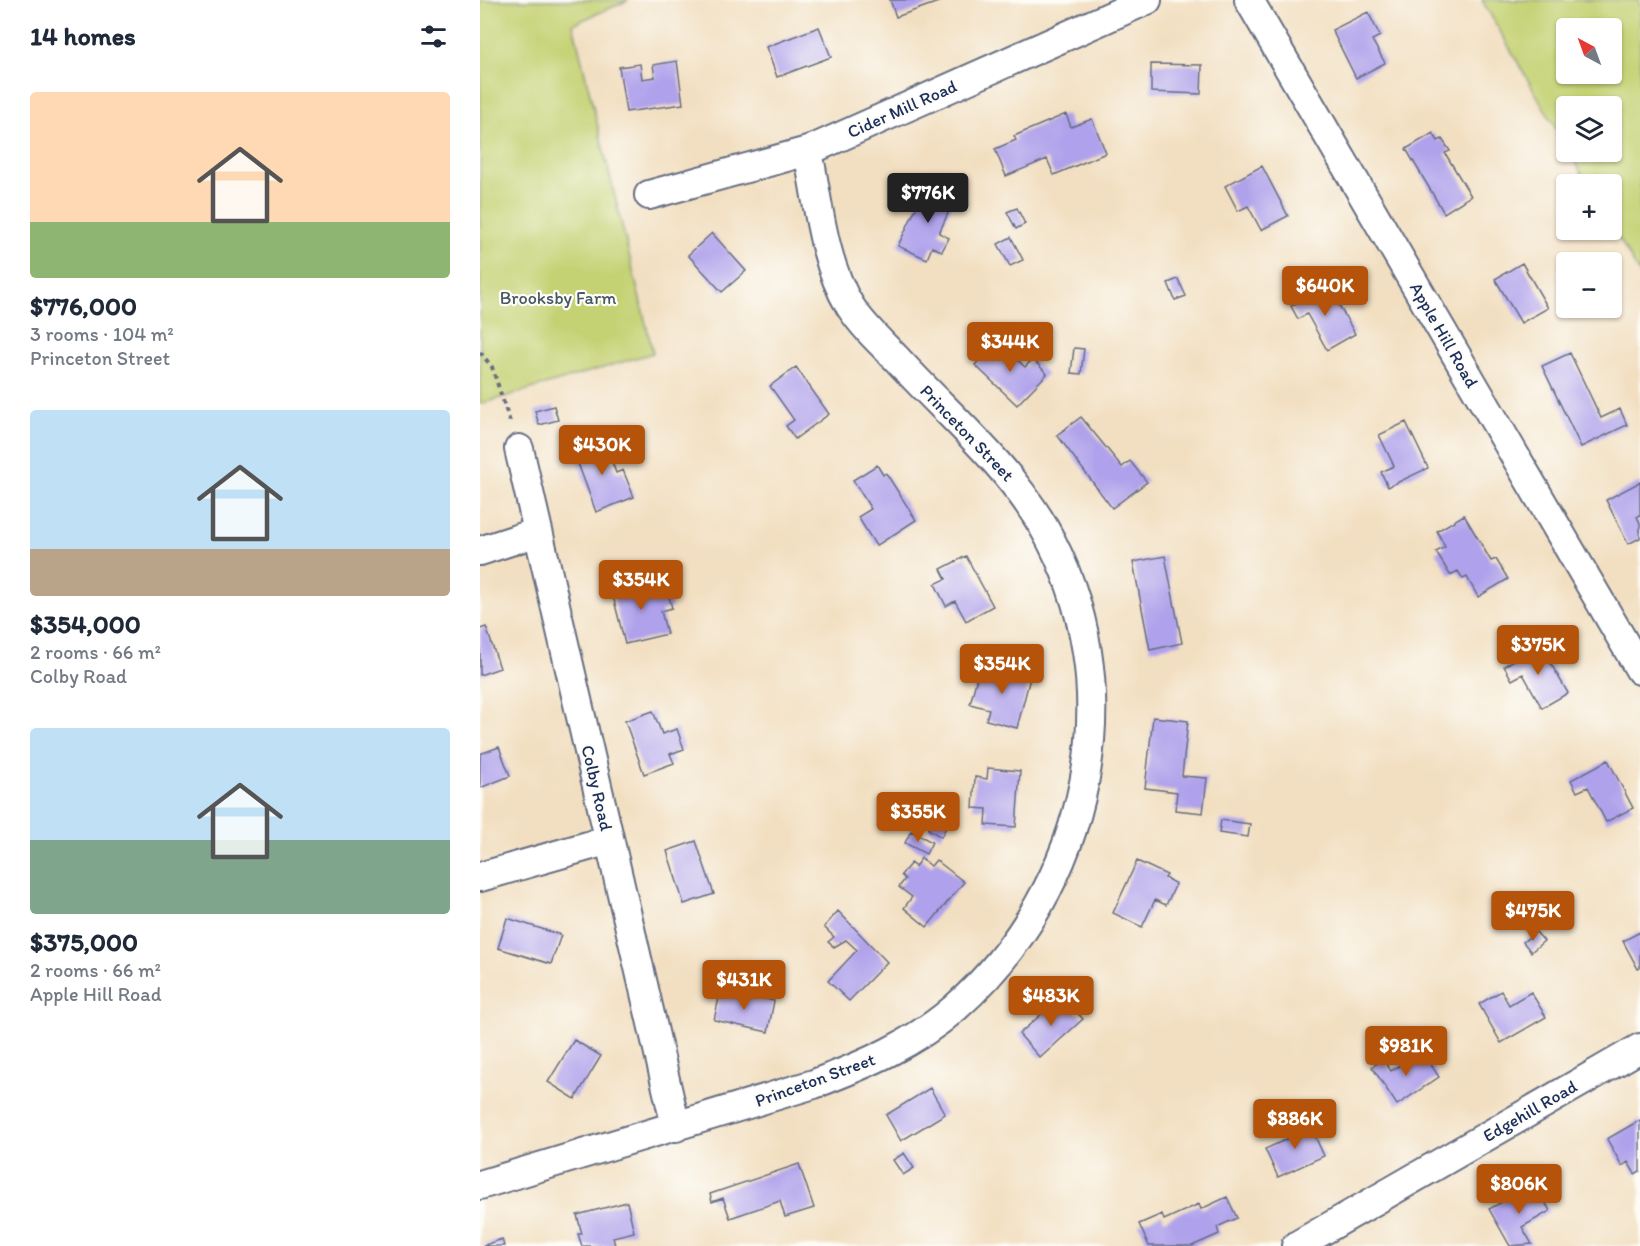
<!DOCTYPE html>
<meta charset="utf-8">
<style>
:root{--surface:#fff;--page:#f2f2f3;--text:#1f2937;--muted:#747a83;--accent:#b45309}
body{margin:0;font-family:Itim,sans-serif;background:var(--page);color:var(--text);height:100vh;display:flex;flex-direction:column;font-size:22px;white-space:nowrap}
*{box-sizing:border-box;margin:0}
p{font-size:20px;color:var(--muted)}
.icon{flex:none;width:33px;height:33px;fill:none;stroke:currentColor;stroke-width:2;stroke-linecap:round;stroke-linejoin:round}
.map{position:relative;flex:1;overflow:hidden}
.drawer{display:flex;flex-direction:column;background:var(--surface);width:480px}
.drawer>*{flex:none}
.needle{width:39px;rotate:319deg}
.controls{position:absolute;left:1076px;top:18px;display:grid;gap:12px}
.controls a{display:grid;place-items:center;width:66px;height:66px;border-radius:6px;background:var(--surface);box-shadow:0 2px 4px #0004;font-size:30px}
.price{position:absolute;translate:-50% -51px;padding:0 14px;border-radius:6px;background:var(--accent);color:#fff;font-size:20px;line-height:39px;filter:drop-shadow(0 2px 3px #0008)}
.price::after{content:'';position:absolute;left:50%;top:36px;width:18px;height:14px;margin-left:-9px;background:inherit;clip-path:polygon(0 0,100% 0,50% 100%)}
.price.on{background:#222;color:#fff}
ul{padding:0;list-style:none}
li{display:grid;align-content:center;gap:12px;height:318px;padding:0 30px}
li span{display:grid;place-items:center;height:186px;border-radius:6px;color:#555}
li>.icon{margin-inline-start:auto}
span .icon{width:108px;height:108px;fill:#fffc;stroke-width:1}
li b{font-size:26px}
h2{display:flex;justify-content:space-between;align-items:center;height:72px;padding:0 30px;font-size:26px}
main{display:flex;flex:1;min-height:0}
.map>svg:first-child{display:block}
</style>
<main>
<section class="drawer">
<h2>14 homes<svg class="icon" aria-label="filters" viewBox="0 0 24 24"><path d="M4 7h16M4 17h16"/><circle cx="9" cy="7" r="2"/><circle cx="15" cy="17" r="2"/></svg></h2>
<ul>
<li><span style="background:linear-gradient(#ffd9b3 70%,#8fb573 0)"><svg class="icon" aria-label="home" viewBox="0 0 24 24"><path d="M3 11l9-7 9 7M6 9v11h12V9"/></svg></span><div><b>$776,000</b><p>3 rooms · 104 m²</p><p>Princeton Street</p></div></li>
<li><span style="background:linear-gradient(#bfe0f5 75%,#b9a48a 0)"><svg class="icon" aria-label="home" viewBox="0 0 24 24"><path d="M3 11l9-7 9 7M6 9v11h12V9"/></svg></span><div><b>$354,000</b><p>2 rooms · 66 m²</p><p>Colby Road</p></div></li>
<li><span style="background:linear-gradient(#bfe0f5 60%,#7fa58c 0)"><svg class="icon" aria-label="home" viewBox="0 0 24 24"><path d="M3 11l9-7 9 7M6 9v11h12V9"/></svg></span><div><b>$375,000</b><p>2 rooms · 66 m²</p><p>Apple Hill Road</p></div></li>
</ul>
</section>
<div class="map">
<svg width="1160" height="1246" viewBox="0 0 1160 1246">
<rect width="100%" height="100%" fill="#fdfcf7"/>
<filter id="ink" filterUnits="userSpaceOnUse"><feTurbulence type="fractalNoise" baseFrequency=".0167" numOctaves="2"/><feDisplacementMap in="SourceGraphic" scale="12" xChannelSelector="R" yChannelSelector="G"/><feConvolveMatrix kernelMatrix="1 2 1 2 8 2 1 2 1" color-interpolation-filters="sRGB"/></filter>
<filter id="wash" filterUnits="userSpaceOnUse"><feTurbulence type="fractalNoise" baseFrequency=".008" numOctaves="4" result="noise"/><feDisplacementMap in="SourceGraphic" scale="24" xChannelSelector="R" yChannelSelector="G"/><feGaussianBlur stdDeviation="1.35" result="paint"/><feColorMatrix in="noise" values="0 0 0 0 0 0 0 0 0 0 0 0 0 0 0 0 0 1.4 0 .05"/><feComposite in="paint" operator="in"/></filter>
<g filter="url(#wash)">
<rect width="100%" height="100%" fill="#f2dfc1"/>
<path fill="#c5d273" stroke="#708068" stroke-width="1.5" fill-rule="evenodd" d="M0,0H149L93,24L173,353L0,404Z
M1002,0H1160V275L1131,224V184H1108L1089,152H1131V106H1086V146ZM1086,28H1131V74H1086Z"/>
<g id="blocks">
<path fill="#afa1eb" d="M410,0H464L416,17Z
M888,12L900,36L892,40L905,63L876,78L852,30Z
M339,27L351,57L297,77L286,47Z
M197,61L203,104L146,112L139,67L160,64L162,79L175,77L173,65Z
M671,64L722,65L721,94L671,92Z
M586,114L591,127L612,119L626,153L574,175L567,159L526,176L515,149L536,140L534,136Z
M953,133L958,141L962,139L970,151L965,153L991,196L964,213L926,149Z
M782,166L808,216L781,230L768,206L758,211L745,186Z
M447,185L475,198L459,233L469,238L462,251L452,247L447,259L418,246Z
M537,208L545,224L536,229L527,212Z
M232,233L266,271L242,292L208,255Z
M531,237L543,260L530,266L518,244Z
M1042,263L1068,308L1041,323L1015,279Z
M698,279L706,296L695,300L688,283Z
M848,285L875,334L847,350L827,314L818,319L811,306Z
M518,341L545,367L553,359L567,374L537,405L495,365Z
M594,348L604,349L601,374L591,373Z
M1090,353L1121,418L1140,409L1147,425L1101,447L1062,366Z
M316,367L349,414L315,439L306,426L314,420L290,386Z
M74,406L78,420L59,425L55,411Z
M601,417L642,467L650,461L667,482L632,508L577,435Z
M926,422L948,468L908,487L901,472L914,466L899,435Z
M116,438L121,450L127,448L136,473L143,470L154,497L116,512L92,447Z
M397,465L403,475L406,473L436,520L396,546L378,517L391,509L373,480Z
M1160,482V515L1157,517L1160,523V538L1148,544L1126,500Z
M984,515L1011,561L1016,559L1028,579L998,597L987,577L983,579L978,571L970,575L956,552L965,547L957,531Z
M486,556L513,606L486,621L475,601L466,606L455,584L466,579L461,569Z
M685,556L702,643L670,650L653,562Z
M161,581L163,590L186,585L192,608L181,611L187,634L145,644L131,588Z
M6,627L20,668L0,675V629Z
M1060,645L1088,693L1062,708L1043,674L1032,680L1024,666Z
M521,666L551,674L537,728L506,720L509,709L490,704L499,670L519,675Z
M173,711L182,734L197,729L204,749L190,754L194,763L164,774L145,721Z
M673,717L708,721L702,776L727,778L723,813L695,810L697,792L665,788Z
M19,747L30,776L0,788V754Z
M1128,760L1153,808L1126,822L1108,787L1097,792L1091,780Z
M508,768L540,771L536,827L506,825L507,809L493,808L495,777L507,779Z
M459,809L472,816L461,837L448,829Z
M741,820L770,824L768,837L739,833Z
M431,831L452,842L446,854L425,843Z
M216,841L234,894L204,904L187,851Z
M441,858L451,866L456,860L484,882L447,927L424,908L432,897L419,887L425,879L421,875L431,863L435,867Z
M657,861L687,875L685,878L696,884L686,905L675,900L662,927L633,913Z
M358,911L407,962L369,1001L348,981L377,950L366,940L354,947L348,942L354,937L344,927Z
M27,918L81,935L71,964L18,948Z
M1056,932L1064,941L1051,952L1043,942Z
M1160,932V968L1158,969L1143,941Z
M241,989L294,1001L288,1032L234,1020Z
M1021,991L1029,1005L1051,992L1066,1017L1021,1043L999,1004Z
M582,996L603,1019L560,1058L539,1034Z
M94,1040L121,1056L95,1099L68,1082Z
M942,1051L959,1077L917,1105L892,1067L903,1059L911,1071Z
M450,1088L465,1114L421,1141L406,1115Z
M1160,1120V1171L1155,1174L1148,1162L1142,1166L1127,1139Z
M828,1121L844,1156L798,1177L785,1149L814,1136L811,1129Z
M424,1153L434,1168L423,1175L413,1160Z
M319,1164L334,1208L305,1217L300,1201L250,1218L243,1198L232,1202L230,1194Z
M1055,1184L1070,1211L1042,1227L1052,1244L1030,1246L1009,1209Z
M747,1197L757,1218L737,1227L739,1234L712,1246H669L659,1224L682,1214L684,1220L719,1204L721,1209Z
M147,1202L154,1232L133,1237L135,1246H102L98,1234H102L97,1215Z
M22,1239L24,1246H2Z"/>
</g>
</g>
<g filter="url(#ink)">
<use href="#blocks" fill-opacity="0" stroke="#666d81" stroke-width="1.5"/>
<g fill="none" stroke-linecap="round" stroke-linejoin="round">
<defs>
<path id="minor" d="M769,0L1160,670
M169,195L328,151L667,0
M39,449L196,1127
M0,551L58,532
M0,877L129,840
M0,1185L334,1084C384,1065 434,1044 475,1008C610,889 655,686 563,526C525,461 467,414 416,358C400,342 382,325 370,306C343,262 338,202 328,151
M816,1246L1160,1048"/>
</defs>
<use href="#minor" stroke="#666d81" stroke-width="32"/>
<path stroke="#666d81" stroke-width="4" stroke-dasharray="4.5 4.5" stroke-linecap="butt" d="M0,352L12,367L31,425"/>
<use href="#minor" stroke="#fff" stroke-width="28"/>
</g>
</g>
<g text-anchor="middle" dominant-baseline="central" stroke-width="4.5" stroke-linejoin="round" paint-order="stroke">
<g font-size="18" fill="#1b2f5e" stroke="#fdfcf7">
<text transform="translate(422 109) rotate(-24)">Cider Mill Road</text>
<text transform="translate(964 335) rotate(60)">Apple Hill Road</text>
<text transform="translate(487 433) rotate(46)">Princeton Street</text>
<text transform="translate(117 788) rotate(77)">Colby Road</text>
<text transform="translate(335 1080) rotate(-20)">Princeton Street</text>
<text transform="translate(1050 1111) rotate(-30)">Edgehill Road</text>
</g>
<g font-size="18" fill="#465863" stroke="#fdfcf7">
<text x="78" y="298">Brooksby Farm</text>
</g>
</g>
</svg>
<div class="controls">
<a><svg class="needle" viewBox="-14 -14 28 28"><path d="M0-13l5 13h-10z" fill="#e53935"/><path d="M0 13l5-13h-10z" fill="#747a83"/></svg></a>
<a><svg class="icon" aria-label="layers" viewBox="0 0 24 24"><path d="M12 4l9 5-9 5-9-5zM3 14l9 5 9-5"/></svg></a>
<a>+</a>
<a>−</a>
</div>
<b class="price on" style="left:448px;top:224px">$776K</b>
<b class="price" style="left:845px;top:317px">$640K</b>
<b class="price" style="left:530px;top:373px">$344K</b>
<b class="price" style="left:122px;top:476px">$430K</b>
<b class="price" style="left:161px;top:611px">$354K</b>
<b class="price" style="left:1058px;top:676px">$375K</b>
<b class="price" style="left:522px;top:695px">$354K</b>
<b class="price" style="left:438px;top:843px">$355K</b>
<b class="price" style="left:1053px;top:942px">$475K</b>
<b class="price" style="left:264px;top:1011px">$431K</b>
<b class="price" style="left:571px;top:1027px">$483K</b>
<b class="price" style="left:926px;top:1077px">$981K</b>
<b class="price" style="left:815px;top:1150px">$886K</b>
<b class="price" style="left:1039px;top:1215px">$806K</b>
</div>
</main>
